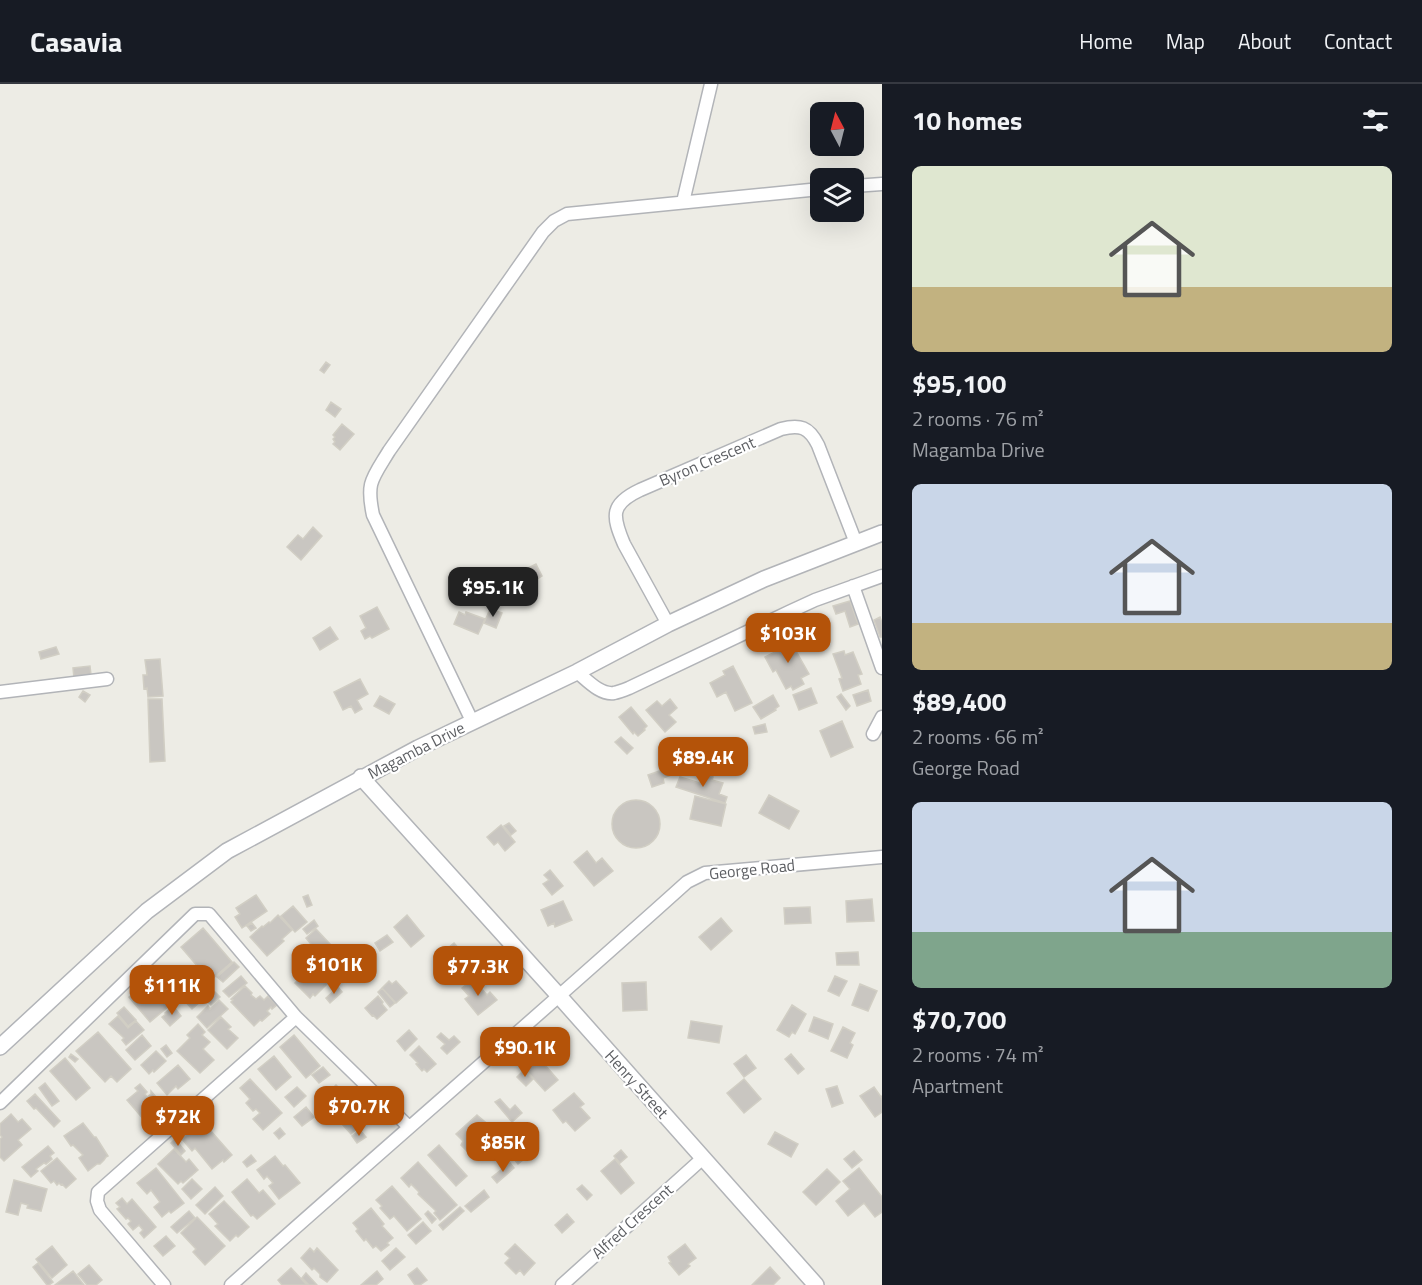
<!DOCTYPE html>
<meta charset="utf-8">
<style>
:root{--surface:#171b24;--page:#20242c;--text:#f1f3f6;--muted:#9ea1a6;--line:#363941;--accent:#b45309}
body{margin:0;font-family:"Titillium Web",sans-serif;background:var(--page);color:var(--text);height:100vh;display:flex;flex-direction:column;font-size:22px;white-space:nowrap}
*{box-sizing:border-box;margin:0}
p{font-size:20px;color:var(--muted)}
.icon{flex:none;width:33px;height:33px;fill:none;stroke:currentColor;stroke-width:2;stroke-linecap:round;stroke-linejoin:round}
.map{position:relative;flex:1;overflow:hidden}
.drawer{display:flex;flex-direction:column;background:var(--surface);width:540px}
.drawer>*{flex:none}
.needle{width:39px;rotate:353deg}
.tools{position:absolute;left:810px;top:18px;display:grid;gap:12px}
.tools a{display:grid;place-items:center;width:54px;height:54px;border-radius:9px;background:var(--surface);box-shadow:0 6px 24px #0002;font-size:30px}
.price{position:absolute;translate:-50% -51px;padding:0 14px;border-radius:12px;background:var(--accent);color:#fff;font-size:20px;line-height:39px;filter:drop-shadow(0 2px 3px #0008)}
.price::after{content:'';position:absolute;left:50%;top:36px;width:18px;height:14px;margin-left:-9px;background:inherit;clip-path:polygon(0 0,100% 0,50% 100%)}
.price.current{background:#222;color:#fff}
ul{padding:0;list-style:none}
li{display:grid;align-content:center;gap:12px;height:318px;padding:0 30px}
li span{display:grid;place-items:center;height:186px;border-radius:9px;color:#555}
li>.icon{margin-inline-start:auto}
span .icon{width:108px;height:108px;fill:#fffc;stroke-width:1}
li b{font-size:26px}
h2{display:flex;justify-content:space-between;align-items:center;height:72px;padding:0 30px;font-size:26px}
header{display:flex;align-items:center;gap:36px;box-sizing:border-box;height:84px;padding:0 30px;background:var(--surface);border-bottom:2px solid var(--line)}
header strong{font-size:28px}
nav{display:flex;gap:33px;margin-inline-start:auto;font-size:21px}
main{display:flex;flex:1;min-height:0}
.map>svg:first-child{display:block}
</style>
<header>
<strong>Casavia</strong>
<nav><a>Home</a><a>Map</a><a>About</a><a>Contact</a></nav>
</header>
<main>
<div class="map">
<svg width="882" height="1201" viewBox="0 0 882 1201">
<rect width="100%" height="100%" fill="#edece5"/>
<path fill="#c9c6c1" stroke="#d1cec4" stroke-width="1.5" d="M326,278L330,281L324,289L320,286Z
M331,318L341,325L335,333L326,326Z
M342,340L354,350L340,366L333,360L335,358L333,355L335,353L333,351Z
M313,443L322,452L301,476L287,463L298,451L303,455Z
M536,480L542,492L532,498L534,502L527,506L525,503L521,505L514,491Z
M850,517L858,540L850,543L845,527L836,530L833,522Z
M377,523L389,545L372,554L370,552L365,555L361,547L366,544L360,532Z
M490,525L502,529L496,544L484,539Z
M459,528L465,531L466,528L485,535L478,550L454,540Z
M880,533L882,539V553H880L874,536Z
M330,543L338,555L320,566L313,554Z
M788,553L809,590L801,594L804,600L793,606L791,602L786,605L776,586L773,588L765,573L777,567L773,561Z
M56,563L59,570L41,575L39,568Z
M844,567L845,571L853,568L862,590L858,591L861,600L843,607L839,595L842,594L833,570Z
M160,575L163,612L148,613L147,604L144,605L143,591H147L145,576Z
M90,582L91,591L74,594L73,584Z
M733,582L752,619L735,627L726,608L717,613L710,599L725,591L723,587Z
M360,595L368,610L357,616L362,625L355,629L351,622L343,626L334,608Z
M811,604L817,619L799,626L793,611Z
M868,606L871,617L857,622L853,611Z
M83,607L90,611L85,618L79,613Z
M841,610L850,622L846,626L837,613Z
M773,611L779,622L775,625L776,626L761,635L753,623Z
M380,612L395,620L389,630L374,622Z
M148,615H162L165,677L150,678Z
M670,615L677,624L669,631L676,638L665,648L646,626L657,617L662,622Z
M631,623L647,642L644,645L645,646L638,652L634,648L633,650L619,633Z
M842,637L853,663L831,673L820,647Z
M765,640L767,648L755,650L753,643Z
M621,653L633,664L627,670L615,658Z
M702,659L706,671L695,674L691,662Z
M731,662L733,683L721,685V678H719L717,669L722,668L721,663Z
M671,683L674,690L663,694L664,699L652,703L648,691Z
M706,690L713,693L712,696L723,699L719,710L727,713L725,719L676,703L680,693L703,700Z
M769,711L799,727L789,745L759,729Z
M695,712L726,720L721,742L690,735Z
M612 740a24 24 0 1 1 48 0a24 24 0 1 1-48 0Z
M509,739L516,747L511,751L504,742Z
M501,741L515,758L505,767L498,758L494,761L487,753Z
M587,767L596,779L602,774L613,787L594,802L574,778Z
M550,786L563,802L552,811L543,800L549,796L544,791Z
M256,811L267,827L242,844L235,833L240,830L236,824Z
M308,811L312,821L307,823L303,813Z
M872,815L874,837L847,838L846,817Z
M563,817L572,836L555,843L554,839L548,842L541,826Z
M293,822L307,838L295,848L281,832Z
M810,823L811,839L785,840L784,824Z
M278,831L292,846L282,855L284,857L267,872L250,853L262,842L263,843L269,838L270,839Z
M407,831L424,852L411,863L394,843Z
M721,834L732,847L711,866L699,853Z
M314,836L318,842L307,850L303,845Z
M252,839L256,844L251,847L247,842Z
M203,844L232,878L210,897L181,863Z
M316,845L330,860L319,870L306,854Z
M387,851L393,858L380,867L375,859Z
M454,859L465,872L468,870L475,878L461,890L443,868Z
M333,861L336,865L330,871L326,867Z
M858,868L859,881H837L836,869Z
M328,870L344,886L334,896L332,895L315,912L313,910L310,914L295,899L308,886L311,888Z
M234,878L239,883L223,898L217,893Z
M241,892L247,899L229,913L223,907Z
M835,892L847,897L839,912L828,907Z
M473,895L487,911L490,908L497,916L478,931L465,915L469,912L462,904Z
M150,897L158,907L153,911L158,918L162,914L169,922L150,938L129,913Z
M389,897L392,900L396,897L407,909L396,919L382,904Z
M646,898L647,926L623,927L622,899Z
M202,900L210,909L192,925L184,916Z
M860,900L877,907L868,927L852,921Z
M245,902L252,909L251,911L256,915L260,912L264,916L268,912L277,921L272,925L271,923L267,927L270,930L262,937L260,936L254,942L231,918L233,916L231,915Z
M338,903L342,908L330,919L326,914Z
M382,904L395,919L390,923L378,908Z
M215,908L220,913L211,921L206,916Z
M378,912L383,918L382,920L387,926L377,935L373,931L372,932L365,924Z
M219,916L228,925L207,944L197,933L208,922L210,925Z
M792,921L806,930L795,950L792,948L789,953L777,946Z
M173,922L181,932L170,942L162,933L166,930L165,929Z
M124,923L136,936L128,942L117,929Z
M118,932L128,944L136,937L144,946L126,961L122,956L124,954L109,940Z
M221,933L231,943L228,945L238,954L227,965L208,946Z
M814,933L833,940L828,955L809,947Z
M691,937L722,942L719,959L688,954Z
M198,940L205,948L202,951L210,958L203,965L214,976L200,989L177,967L190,954L187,951Z
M843,943L855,949L850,959L853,961L847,974L831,967Z
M409,946L417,955L405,967L397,957Z
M98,948L131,985L117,998L111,992L105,998L76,967Z
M441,949L449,956L454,952L460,958L447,970L441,964L445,960L437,953Z
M142,951L151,962L135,976L126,966Z
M294,951L320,982L306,994L280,963Z
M166,961L172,969L167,973L161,965Z
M419,962L436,980L427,988L424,985L422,987L416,980L418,979L410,971Z
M156,967L166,977L154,988L153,986L149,990L141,981Z
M71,970L78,975L75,978L69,973Z
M791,970L804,985L798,990L785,975Z
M541,971L548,979L545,981L558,996L545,1007L525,985Z
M746,971L756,984L744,993L734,980Z
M274,972L291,993L276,1006L258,985Z
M65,974L90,1004L76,1016L50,987Z
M178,981L190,995L178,1005L176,1002L167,1011L157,999Z
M323,983L330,991L319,999L312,991Z
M524,986L533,995L526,1002L517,993Z
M250,995L282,1029L263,1046L253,1035L260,1029L256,1025L253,1027L246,1019L250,1015L240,1004Z
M744,995L761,1015L744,1029L727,1009Z
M45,999L59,1017L52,1022L39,1004Z
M140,1000L147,1008L145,1010L147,1013L151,1010V1007L163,1021L153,1028L156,1031L149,1037L148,1035L145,1037L127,1016L138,1007L135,1004Z
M336,1001L344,1009L335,1018L332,1016L328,1019L323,1013Z
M837,1002L843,1019L832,1023L826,1005Z
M297,1003L306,1012L294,1023L285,1013Z
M874,1003L881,1013L882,1012V1028L875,1033L860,1012Z
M574,1009L584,1020L580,1023L590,1034L575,1047L566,1037L563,1039L553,1026Z
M35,1010L60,1037L54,1043L36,1024L34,1025L27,1017Z
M347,1011L368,1035L351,1050L342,1040L344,1038L338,1031L336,1032L330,1026Z
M500,1015L510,1026L515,1021L522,1029L512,1038L495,1018Z
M306,1023L314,1033L302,1042L294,1033Z
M11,1030L18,1038L22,1035L31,1045L18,1056L22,1061L4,1077L0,1073V1055L2,1053L0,1051V1040Z
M477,1031L490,1042V1045L499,1055L488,1063L483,1058L478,1062L481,1065L473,1073L461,1061L463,1057L456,1050Z
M203,1038L232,1071L224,1078L223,1076L212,1085L195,1064L192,1067L182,1055Z
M83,1039L94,1053H96L108,1072L106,1073L104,1076L100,1080H97L88,1087L79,1074L83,1071L73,1061L71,1062L64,1052Z
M280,1044L285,1050L279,1055L274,1049Z
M360,1046L366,1053L357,1059L352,1052Z
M775,1048L798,1060L791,1073L768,1060Z
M175,1055L185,1067L181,1071L171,1059Z
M514,1059L521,1068L518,1070L523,1076L518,1080L506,1065Z
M439,1061L467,1092L456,1102L428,1071Z
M48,1062L54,1069L50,1072L52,1075L46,1080L44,1079L36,1085L38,1087L31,1093L22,1083Z
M174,1065L186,1078L189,1075L198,1086L183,1099L181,1097L178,1100L158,1080Z
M621,1066L627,1073L620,1079L614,1072Z
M854,1067L862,1076L852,1084L844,1075Z
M251,1071L256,1077L247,1083L243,1078Z
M275,1072L283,1082L285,1081L300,1099L279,1115L269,1102L273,1099L267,1092L264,1095L257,1086Z
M57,1074L76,1095L66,1104L62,1100L61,1101L59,1099L57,1101L54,1097L51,1099L41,1087Z
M615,1075L634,1099L621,1110L601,1087Z
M418,1078L457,1121L440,1136L434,1129L436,1127L418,1110L419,1108L411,1100L409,1103L401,1094Z
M510,1079L514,1084L497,1099L492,1093Z
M156,1084L184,1119L171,1129L169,1127L162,1133L154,1123L160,1118L151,1106L147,1110L137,1099Z
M859,1084L882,1113V1128L875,1133L864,1119L848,1132L836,1117L850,1105L843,1097Z
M827,1085L840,1098L816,1121L803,1108Z
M192,1095L202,1105L191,1115L182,1105Z
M247,1095L259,1109L263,1106L275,1120L257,1135L253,1131L251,1132L232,1108Z
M14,1096L47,1105L41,1127L27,1124L28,1121L21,1119L18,1131L6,1128Z
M582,1101L592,1111L587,1116L577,1105Z
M392,1102L421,1135L407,1147L394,1132L390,1135L380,1124L382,1122L376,1116Z
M215,1103L223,1112L205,1130L196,1121Z
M484,1106L489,1113L471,1128L465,1122Z
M122,1114L127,1120L132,1115L156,1143L144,1154L140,1149L143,1146L139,1141L133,1146L128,1140L131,1137L128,1134L126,1135L117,1125L120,1123L116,1119Z
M224,1117L249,1143L238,1153L236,1151L230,1157L215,1142L218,1140L209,1130Z
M460,1123L464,1127L443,1146L439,1141Z
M371,1124L384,1140L382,1142L393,1154L387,1159L389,1161L381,1167L376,1162L373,1164L366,1155L364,1157L356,1147L358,1145L353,1139Z
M189,1127L195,1134L177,1149L171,1143Z
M428,1127L436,1135L432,1139L425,1130Z
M567,1130L574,1138L562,1149L555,1141Z
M197,1133L225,1162L205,1181L193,1168L196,1165L181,1149Z
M423,1138L431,1147L416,1160L408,1151Z
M166,1152L175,1162L163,1172L154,1162Z
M515,1160L535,1179L524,1191L520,1186L516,1190L505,1179L510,1174L505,1170Z
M685,1160L696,1174L688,1180L690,1182L679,1191L669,1179L671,1178L668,1173Z
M52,1162L67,1181L52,1194L36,1175Z
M310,1164L314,1168L317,1164L338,1186L327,1198L320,1193V1190L314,1184L312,1186L301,1174Z
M396,1164L405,1173L390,1186L382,1177Z
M38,1179L53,1198L49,1201H47L33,1183Z
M89,1181L102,1196L96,1201H87L78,1190Z
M770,1183L780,1194L773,1201H752Z
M291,1184L307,1201H282L278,1196Z
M417,1184L427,1196L420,1201H415L408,1191Z
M73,1187L84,1201H55Z
M377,1187L383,1195L376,1201H361Z
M306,1189L317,1201H309L302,1194Z"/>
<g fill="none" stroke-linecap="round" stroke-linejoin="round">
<defs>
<path id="minor" d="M854,102L882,100
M683,118L711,0
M853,502L882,584
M668,540L624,460C612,432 610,420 640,406L781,345C800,340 809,343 818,361L856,459
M577,588C587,596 600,611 614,609C619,608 624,606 629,604L789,528L815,516L882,492
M0,608L107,595
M472,637L373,431C366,398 372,395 389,367L543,148L554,137L567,130L820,105
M873,650L882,633
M0,1019L195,830H209L296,933L409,1043
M164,1201L100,1126L97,1117L98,1108L296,933
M231,1201C382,1066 536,934 687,798L705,789L882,773
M562,1201L703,1074"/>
<path id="tertiary" d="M361,693L560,913L816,1201
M0,963L147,827L227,767L418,664L577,588L668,540L764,495L882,449"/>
</defs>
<use href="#minor" stroke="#b2b4b8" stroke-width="15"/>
<use href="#tertiary" stroke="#b2b4b8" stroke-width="18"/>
<use href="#minor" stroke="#fff" stroke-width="12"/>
<use href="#tertiary" stroke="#fff" stroke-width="15"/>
</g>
<g text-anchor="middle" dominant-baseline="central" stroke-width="4.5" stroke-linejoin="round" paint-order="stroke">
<g font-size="16" fill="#5d5f63" stroke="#fff">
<text transform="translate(707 377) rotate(-23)">Byron Crescent</text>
<text transform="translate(416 666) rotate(-27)">Magamba Drive</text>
<text transform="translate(752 785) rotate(-6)">George Road</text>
<text transform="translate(637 1000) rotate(48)">Henry Street</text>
<text transform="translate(632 1137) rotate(-42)">Alfred Crescent</text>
</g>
</g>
</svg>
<div class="tools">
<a><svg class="needle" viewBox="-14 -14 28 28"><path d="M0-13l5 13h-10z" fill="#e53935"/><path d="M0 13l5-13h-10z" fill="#9ea1a6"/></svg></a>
<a><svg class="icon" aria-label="layers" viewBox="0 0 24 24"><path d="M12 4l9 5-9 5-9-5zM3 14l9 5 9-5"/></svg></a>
</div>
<b class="price current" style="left:493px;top:534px">$95.1K</b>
<b class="price" style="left:788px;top:580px">$103K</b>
<b class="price" style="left:703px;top:704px">$89.4K</b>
<b class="price" style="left:334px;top:911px">$101K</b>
<b class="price" style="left:478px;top:913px">$77.3K</b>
<b class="price" style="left:172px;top:932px">$111K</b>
<b class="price" style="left:525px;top:994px">$90.1K</b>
<b class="price" style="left:359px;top:1053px">$70.7K</b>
<b class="price" style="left:178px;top:1063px">$72K</b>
<b class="price" style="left:503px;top:1089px">$85K</b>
</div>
<section class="drawer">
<h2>10 homes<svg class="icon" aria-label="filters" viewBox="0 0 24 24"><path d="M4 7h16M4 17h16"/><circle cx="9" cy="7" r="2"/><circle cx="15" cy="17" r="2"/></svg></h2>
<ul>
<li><span style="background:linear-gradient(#dfe7d0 65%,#c2b280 0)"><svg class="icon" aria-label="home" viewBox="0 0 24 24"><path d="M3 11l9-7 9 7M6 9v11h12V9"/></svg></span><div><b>$95,100</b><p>2 rooms · 76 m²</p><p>Magamba Drive</p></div></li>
<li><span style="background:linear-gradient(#c9d6e8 75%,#c2b280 0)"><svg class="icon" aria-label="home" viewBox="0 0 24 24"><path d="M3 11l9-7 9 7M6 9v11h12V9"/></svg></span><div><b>$89,400</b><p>2 rooms · 66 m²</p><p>George Road</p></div></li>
<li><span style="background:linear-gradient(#c9d6e8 70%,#7fa58c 0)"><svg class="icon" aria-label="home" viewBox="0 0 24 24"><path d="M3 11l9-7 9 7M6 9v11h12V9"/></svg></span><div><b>$70,700</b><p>2 rooms · 74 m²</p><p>Apartment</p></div></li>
</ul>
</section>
</main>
